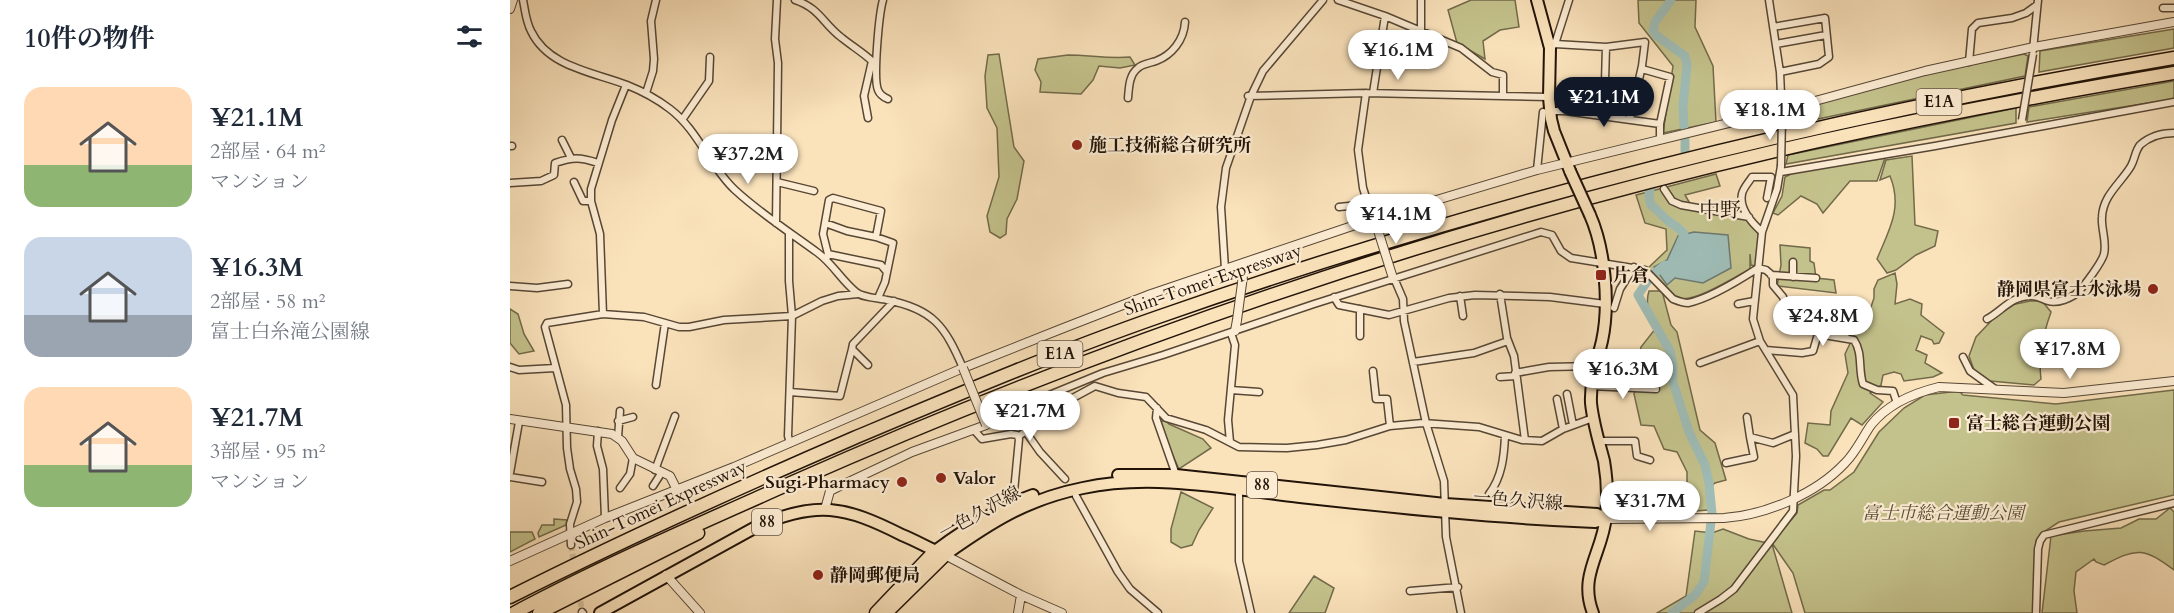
<!DOCTYPE html>
<html lang="ja">
<meta charset="utf-8">
<style>
:root{--surface:#fff;--page:#f6f6f7;--text:#1f2937;--muted:#747a83;--accent:#111827}
body{margin:0;font-family:Cardo,"Noto Serif JP",serif;background:var(--page);color:var(--text);height:100vh;display:flex;flex-direction:column;font-size:22px;white-space:nowrap}
*{box-sizing:border-box;margin:0}
p{font-size:20px;color:var(--muted)}
.icon{flex:none;width:33px;height:33px;fill:none;stroke:currentColor;stroke-width:2;stroke-linecap:round;stroke-linejoin:round}
.map{position:relative;flex:1;overflow:hidden}
.panel{display:flex;flex-direction:column;background:var(--surface);width:510px}
.panel>*{flex:none}
.price{position:absolute;translate:-50% -51px;padding:0 14px;border-radius:21px;background:#fff;color:#222;font-size:20px;line-height:39px;filter:drop-shadow(0 2px 3px #0008)}
.price::after{content:'';position:absolute;left:50%;top:36px;width:18px;height:14px;margin-left:-9px;background:inherit;clip-path:polygon(0 0,100% 0,50% 100%)}
.price.current{background:var(--accent);color:#fff}
ul{padding:0;list-style:none}
li{display:flex;align-items:center;gap:18px;height:150px;padding:0 24px}
li span{display:grid;place-items:center;flex:none;width:168px;height:120px;border-radius:18px;color:#555}
li>.icon{margin-inline-start:auto}
span .icon{width:72px;height:72px;fill:#fffc;stroke-width:1}
li b{font-size:26px}
h2{display:flex;justify-content:space-between;align-items:center;height:72px;padding:0 24px;font-size:26px}
main{display:flex;flex:1;min-height:0}
.map>svg:first-child{display:block}
</style>
<main>
<section class="panel">
<h2>10件の物件<svg class="icon" aria-label="filters" viewBox="0 0 24 24"><path d="M4 7h16M4 17h16"/><circle cx="9" cy="7" r="2"/><circle cx="15" cy="17" r="2"/></svg></h2>
<ul>
<li><span style="background:linear-gradient(#ffd9b3 65%,#8fb573 0)"><svg class="icon" aria-label="home" viewBox="0 0 24 24"><path d="M3 11l9-7 9 7M6 9v11h12V9"/></svg></span><div><b>¥21.1M</b><p>2部屋 · 64 m²</p><p>マンション</p></div></li>
<li><span style="background:linear-gradient(#c9d6e8 65%,#9aa5b1 0)"><svg class="icon" aria-label="home" viewBox="0 0 24 24"><path d="M3 11l9-7 9 7M6 9v11h12V9"/></svg></span><div><b>¥16.3M</b><p>2部屋 · 58 m²</p><p>富士白糸滝公園線</p></div></li>
<li><span style="background:linear-gradient(#ffd9b3 65%,#8fb573 0)"><svg class="icon" aria-label="home" viewBox="0 0 24 24"><path d="M3 11l9-7 9 7M6 9v11h12V9"/></svg></span><div><b>¥21.7M</b><p>3部屋 · 95 m²</p><p>マンション</p></div></li>
</ul>
</section>
<div class="map">
<svg width="1664" height="613" viewBox="0 0 1664 613">
<rect width="100%" height="100%" fill="#fae2bb"/>
<filter id="stains"><feTurbulence type="fractalNoise" baseFrequency=".00333" numOctaves="4"/><feColorMatrix values="0 0 0 0 .2 0 0 0 0 .09 0 0 0 0 .02 0 0 0 .5 -.17"/></filter>
<radialGradient id="worn" r=".72"><stop offset=".6" stop-color="#630" stop-opacity="0"/><stop offset="1" stop-color="#630" stop-opacity=".3"/></radialGradient>
<path fill="#c4c28c" stroke="#726a4a" stroke-width="1.5" d="M961,0H1005L1009,27L990,30L973,41L975,59L947,43L938,10Z
M1128,0H1186L1185,27L1203,66L1206,122L1153,133L1163,66L1129,23Z
M1664,29V48L1529,72L1530,51Z
M489,54L504,147L514,161L507,199L497,219L496,234L490,238L480,232L477,216L489,177L487,128L477,108L475,76L478,55Z
M1514,54L1518,56L1515,76L1279,125V112L1397,78Z
M558,55C579,55 599,59 620,57L625,65L610,68L589,66L583,80L571,94L530,92L531,82L525,70L528,59Z
M1664,81V99L1517,122L1519,107Z
M1506,108V123L1276,164L1278,155Z
M1402,156L1405,225L1428,231L1425,246L1406,255L1386,270L1377,273L1367,259C1379,230 1393,208 1380,176L1370,180L1376,160Z
M1375,158L1367,181H1340L1313,213L1307,204L1291,196L1268,215L1263,213L1272,196L1275,177L1285,172Z
M1206,174L1210,186L1175,195L1182,207L1238,220L1249,235L1246,266L1241,265L1240,254V269C1225,277 1184,303 1169,298C1157,293 1146,278 1138,268L1157,250L1156,229L1135,223L1126,195Z
M1270,245L1300,248V261L1304,263L1306,278L1324,280L1326,293L1267,286L1271,265Z
M1385,273L1387,284L1385,304L1400,299L1412,304L1411,315L1434,333L1429,343L1424,344L1422,340L1411,336L1406,350L1417,355L1415,363L1432,373L1423,377L1394,381L1391,374L1384,372L1373,375L1371,385L1360,393L1373,402L1352,425L1341,418L1318,456H1313L1307,449L1295,443L1298,423L1320,425L1321,411L1338,373L1335,354L1344,335L1359,313L1364,298V289L1368,280Z
M1139,291H1152L1161,325L1167,332L1190,430L1205,443L1216,480L1205,483L1198,489L1202,501L1198,510L1186,511L1177,502V472L1167,452L1154,449L1144,426L1131,425L1124,394L1128,376L1127,366L1131,347L1146,328C1139,317 1135,303 1139,291Z
M1520,301H1532L1541,312C1533,335 1528,355 1531,379L1524,385L1480,381L1464,370L1459,356L1466,337L1483,319L1501,305Z
M0,309L8,314L14,334L24,351L9,354L0,343Z
M1664,390V495L1549,522L1532,533L1526,541L1523,613H1295L1283,573L1262,543L1287,513L1288,505L1314,490H1320L1344,472L1369,432L1394,408L1415,395L1449,391L1453,395L1546,404Z
M655,420L659,424L693,439L701,448L669,469L648,423Z
M671,492L703,508L689,530L682,545L671,548L661,542V529Z
M1660,508L1664,512V570C1634,548 1628,547 1594,565L1586,562L1584,559L1566,572L1564,591L1567,613H1532L1541,536L1574,531L1611,528L1629,519H1646Z
M44,519L57,520L56,525L29,537L28,533L32,525H44Z
M1213,529L1239,539L1262,544L1282,613H1147L1176,596L1185,531L1202,533Z
M0,532H22L25,539L0,552Z
M804,576L824,588L815,613H779Z"/>
<path fill="#9fbdb7" stroke="#6d7971" stroke-width="1.5" d="M1184,232L1218,235L1221,268L1193,283L1165,278L1157,285L1144,267L1157,260L1168,236Z"/>
<g fill="none" stroke-linecap="round" stroke-linejoin="round">
<path stroke="#9fbdb7" stroke-width="9" d="M1161,0L1145,22L1143,31L1147,36L1175,56L1177,65L1173,106L1174,126
M1170,245L1174,234C1169,227 1163,225 1157,220C1151,215 1147,209 1141,205C1131,180 1161,171 1175,156V140
M1155,265L1141,276L1128,295L1160,351L1163,365V382L1179,432L1195,465L1199,483L1202,513L1194,582L1185,595L1162,613"/>
<path stroke="#d9c3a0" stroke-width="6" stroke-dasharray="6 3" stroke-linecap="butt" d="M61,545L67,582
M69,592L72,612"/>
<defs>
<path id="minor" d="M13,0C15,10 16,22 21,31C38,67 83,72 117,85C132,91 147,99 160,109C188,130 200,167 225,190C251,214 281,233 308,253C323,264 332,281 346,292C353,298 368,298 377,300C423,309 435,326 453,368
M285,0C311,9 312,23 332,38C342,46 352,52 362,61L354,96L358,118
M373,0C369,14 363,78 368,90C370,95 373,97 378,99
M828,0L875,16L951,48L982,72L993,75V96
M1259,0L1270,72L1272,118
M1653,8H1664
M1263,27L1315,18L1319,57L1309,64L1270,72
M911,32V0
M1045,44L1096,47
M1266,44L1316,35
M1040,48L1045,44L1059,0
M1523,50L1528,0
M1459,62L1462,29L1468,23L1502,18L1516,13L1527,5
M1132,69L1160,77L1150,124V139
M136,93L143,71L144,59L141,21L146,0
M856,93L848,150L853,188L863,219
M863,93L875,16
M738,96L856,93L1039,97
M618,98C619,87 619,75 628,68C632,64 640,63 646,61C662,55 674,40 675,22
M1040,111H1055L1150,124
M1094,116L1096,47L1135,42L1132,66L1120,119
M172,120L199,81L200,57
M52,140L61,158
M0,146H2
M1027,170L1033,112
M1271,172L1425,146L1664,102
M64,182L73,201H81
M267,182L304,191
M0,183L31,181L44,175L45,163C63,157 70,157 88,163
M1154,189L1162,201L1171,205L1239,217
M829,207L858,204
M266,223L268,63L265,39L267,0
M315,223L337,231L366,237
M1252,232C1242,223 1229,208 1232,194C1233,188 1239,182 1242,177H1261L1257,198
M279,234V281L282,316L278,436L280,443
M318,254L371,265L377,272
M316,260L318,254L313,234L319,200L323,198L371,211L366,237L383,243L375,282L368,298
M1283,262V277
M715,269L711,207L716,168L741,96L753,71L813,0
M1261,275L1306,278
M884,278L893,299L894,321L916,423L934,481L936,537L951,613
M0,286L27,288L58,284
M990,294L997,338L1004,356L1015,440
M950,296L953,316
M824,297L829,305L879,315L939,298L965,295L1040,297L1095,304
M1228,304L1244,301
M1104,308L1110,289L1124,267
M93,314L134,317L169,327H179L214,320L282,316L312,301L328,296L348,294
M1477,319C1492,311 1501,296 1521,296C1528,296 1532,299 1538,301C1547,304 1562,298 1568,292C1575,285 1592,262 1594,254C1597,242 1591,229 1592,217C1593,195 1611,183 1621,166C1625,159 1625,151 1630,145C1640,136 1651,133 1664,133
M850,336V309
M1335,338L1338,315
M1256,350L1292,353L1303,351L1308,334
M1453,357L1460,371L1485,389
M903,362L964,353L998,341
M1190,363L1250,341
M358,365L342,349L343,344L384,301
M0,367L9,370L45,368
M863,371L866,399H877L880,426
M1005,373L1039,367L1084,366
M990,377L1006,376
M146,385L155,323
M1081,386L1146,389
M721,390L749,392
M280,392L330,396L342,349
M1057,394L1063,425
M1047,399L1053,429
M647,408L646,418L666,475
M1237,417L1240,437L1263,443L1285,434
M108,421L123,417
M476,425L537,396L593,373L653,355L804,304L1031,232L1042,235L1051,251L1061,258L1135,270L1163,299C1168,301 1173,303 1178,303C1198,299 1231,279 1248,268L1256,270L1263,276V285L1273,297L1281,317L1295,322L1308,334L1344,340C1353,353 1348,369 1353,384L1367,390L1383,391L1387,403
M464,430L472,439L501,434L507,435L509,439L503,502
M88,431L87,446L93,469L95,518
M516,432L530,452L555,479
M108,437L110,411
M508,437L548,406L585,386L608,393L636,397L656,418L696,430L729,447L777,448L807,445L836,440L880,426L913,423L969,427L1012,440L1032,441L1053,429L1083,418
M1088,441H1125L1127,456L1140,460
M720,442L718,420L725,345L721,333
M1216,463L1244,457L1240,437
M145,470L165,416
M0,473L9,422
M0,477L32,482
M143,486L152,472
M110,488L120,474L123,458
M729,490V561L741,613
M979,494C992,477 994,457 995,436
M566,496L608,572L620,589L648,613
M61,545L60,524L67,502L66,489L60,469L57,448L56,405L35,327L37,323L93,314L90,234L81,201V189L102,120L116,85
M900,591L948,587
M72,612L73,613
M1188,613L1211,599L1224,589L1283,511L1286,456L1283,395L1250,341L1243,319L1252,232L1267,189L1271,166
M1526,613L1528,549L1530,541L1534,535L1664,503"/>
<path id="tertiary" d="M0,9L3,0
M725,331L727,320
M0,419L102,434L112,441L123,458L160,476L167,490
M315,509L320,491L330,486L402,452L476,425
M1096,519L1214,518C1256,515 1306,494 1335,463C1346,452 1352,438 1361,425C1377,405 1404,393 1429,387L1554,393L1664,381
M435,555L511,595L552,613
M0,561L95,518L224,467L453,368L551,329L641,294L863,219L1027,170L1272,110L1415,71L1524,47L1664,22
M156,575L190,613
M508,613L511,595"/>
<path id="primary" d="M1027,0L1040,48L1039,97L1041,119L1044,131L1060,171
M1080,215C1095,249 1100,304 1092,341C1087,362 1080,381 1081,403C1083,423 1089,442 1094,461C1097,479 1098,498 1096,516C1093,552 1068,575 1083,613
M608,475H666L935,504L1087,514L1096,519
M425,551C456,528 487,508 523,495
M90,613L246,527C306,500 335,506 392,535C407,541 420,549 435,555C480,523 517,499 573,488C642,473 720,489 790,497C889,508 986,518 1085,522L1096,519"/>
<path id="motorway" d="M0,597C113,540 228,488 344,438C444,396 545,353 648,317C978,201 1319,116 1664,58
M378,611L435,555
M4,613C94,565 189,524 283,482C613,336 957,220 1309,141C1427,115 1545,93 1664,73
M29,613L188,533
M366,613L425,551"/>
</defs>
<use href="#minor" stroke="#574735" stroke-width="9"/>
<use href="#tertiary" stroke="#574735" stroke-width="10"/>
<use href="#primary" stroke="#211308" stroke-width="14"/>
<use href="#motorway" stroke="#211308" stroke-width="15"/>
<use href="#minor" stroke="#fcecd3" stroke-width="6"/>
<use href="#tertiary" stroke="#fcecd3" stroke-width="8"/>
<use href="#primary" stroke="#fae2bb" stroke-width="10"/>
<use href="#motorway" stroke="#fae2bb" stroke-width="12"/>
<defs>
<path id="minor-bridge" d="M1512,120L1523,54
M1271,166L1272,118"/>
<path id="tertiary-bridge" d="M866,224L882,275
M727,320L733,276
M453,368L476,425"/>
<path id="primary-bridge" d="M1060,171L1080,215"/>
</defs>
<use href="#minor-bridge" stroke="#574735" stroke-width="9" stroke-linecap="butt"/>
<use href="#tertiary-bridge" stroke="#574735" stroke-width="10" stroke-linecap="butt"/>
<use href="#primary-bridge" stroke="#211308" stroke-width="14" stroke-linecap="butt"/>
<use href="#minor-bridge" stroke="#fcecd3" stroke-width="6"/>
<use href="#tertiary-bridge" stroke="#fcecd3" stroke-width="8"/>
<use href="#primary-bridge" stroke="#fae2bb" stroke-width="10"/>
</g>
<g fill="#8f2418" stroke="#fcecd3" stroke-width="2">
<circle cx="567" cy="145" r="6"/>
<rect x="1085" y="269" width="12" height="12" rx="3"/>
<circle cx="1643" cy="289" r="6"/>
<rect x="1438" y="417" width="12" height="12" rx="3"/>
<circle cx="431" cy="478" r="6"/>
<circle cx="392" cy="482" r="6"/>
<circle cx="308" cy="575" r="6"/>
</g>
<g text-anchor="middle" dominant-baseline="central" stroke-width="4.5" stroke-linejoin="round" paint-order="stroke">
<g fill="#fcecd3" stroke="#635445" stroke-width="1.5">
<rect x="1406.5" y="89" width="45" height="26" rx="4.5"/>
<rect x="527.5" y="341" width="45" height="26" rx="4.5"/>
<rect x="737" y="472" width="30" height="26" rx="4.5"/>
<rect x="242" y="509" width="30" height="26" rx="4.5"/>
</g>
<g font-size="16" font-weight="bold" fill="#211308">
<text x="1429" y="102">E1A</text>
<text x="550" y="354">E1A</text>
<text x="752" y="485">88</text>
<text x="257" y="522">88</text>
</g>
<g font-size="18" font-weight="bold" fill="#211308" stroke="#fcecd3" text-anchor="start">
<text x="579" y="145">施工技術総合研究所</text>
<text x="1103" y="275">片倉</text>
<text x="1631" y="289" text-anchor="end">静岡県富士水泳場</text>
<text x="1456" y="423">富士総合運動公園</text>
<text x="443" y="478">Valor</text>
<text x="380" y="482" text-anchor="end">Sugi Pharmacy</text>
<text x="320" y="575">静岡郵便局</text>
</g>
<g font-size="18" fill="#211308" stroke="#fcecd3">
<text transform="translate(703 280) rotate(-19)">Shin-Tomei Expressway</text>
<text transform="translate(1008 501) rotate(4)">一色久沢線</text>
<text transform="translate(151 505) rotate(-25)">Shin-Tomei Expressway</text>
<text transform="translate(470 513) rotate(-29)">一色久沢線</text>
</g>
<g font-size="18" font-style="italic" fill="#5a5036" stroke="#fcecd3">
<text x="1433" y="513">富士市総合運動公園</text>
</g>
<g font-size="21" fill="#211308" stroke="#fcecd3">
<text x="1210" y="210">中野</text>
</g>
</g>
<rect width="100%" height="100%" filter="url(#stains)"/>
<rect width="100%" height="100%" fill="url(#worn)"/>
</svg>
<b class="price" style="left:888px;top:81px">¥16.1M</b>
<b class="price current" style="left:1094px;top:128px">¥21.1M</b>
<b class="price" style="left:1260px;top:141px">¥18.1M</b>
<b class="price" style="left:238px;top:185px">¥37.2M</b>
<b class="price" style="left:886px;top:245px">¥14.1M</b>
<b class="price" style="left:1313px;top:347px">¥24.8M</b>
<b class="price" style="left:1560px;top:380px">¥17.8M</b>
<b class="price" style="left:1113px;top:400px">¥16.3M</b>
<b class="price" style="left:520px;top:442px">¥21.7M</b>
<b class="price" style="left:1140px;top:532px">¥31.7M</b>
</div>
</main>
